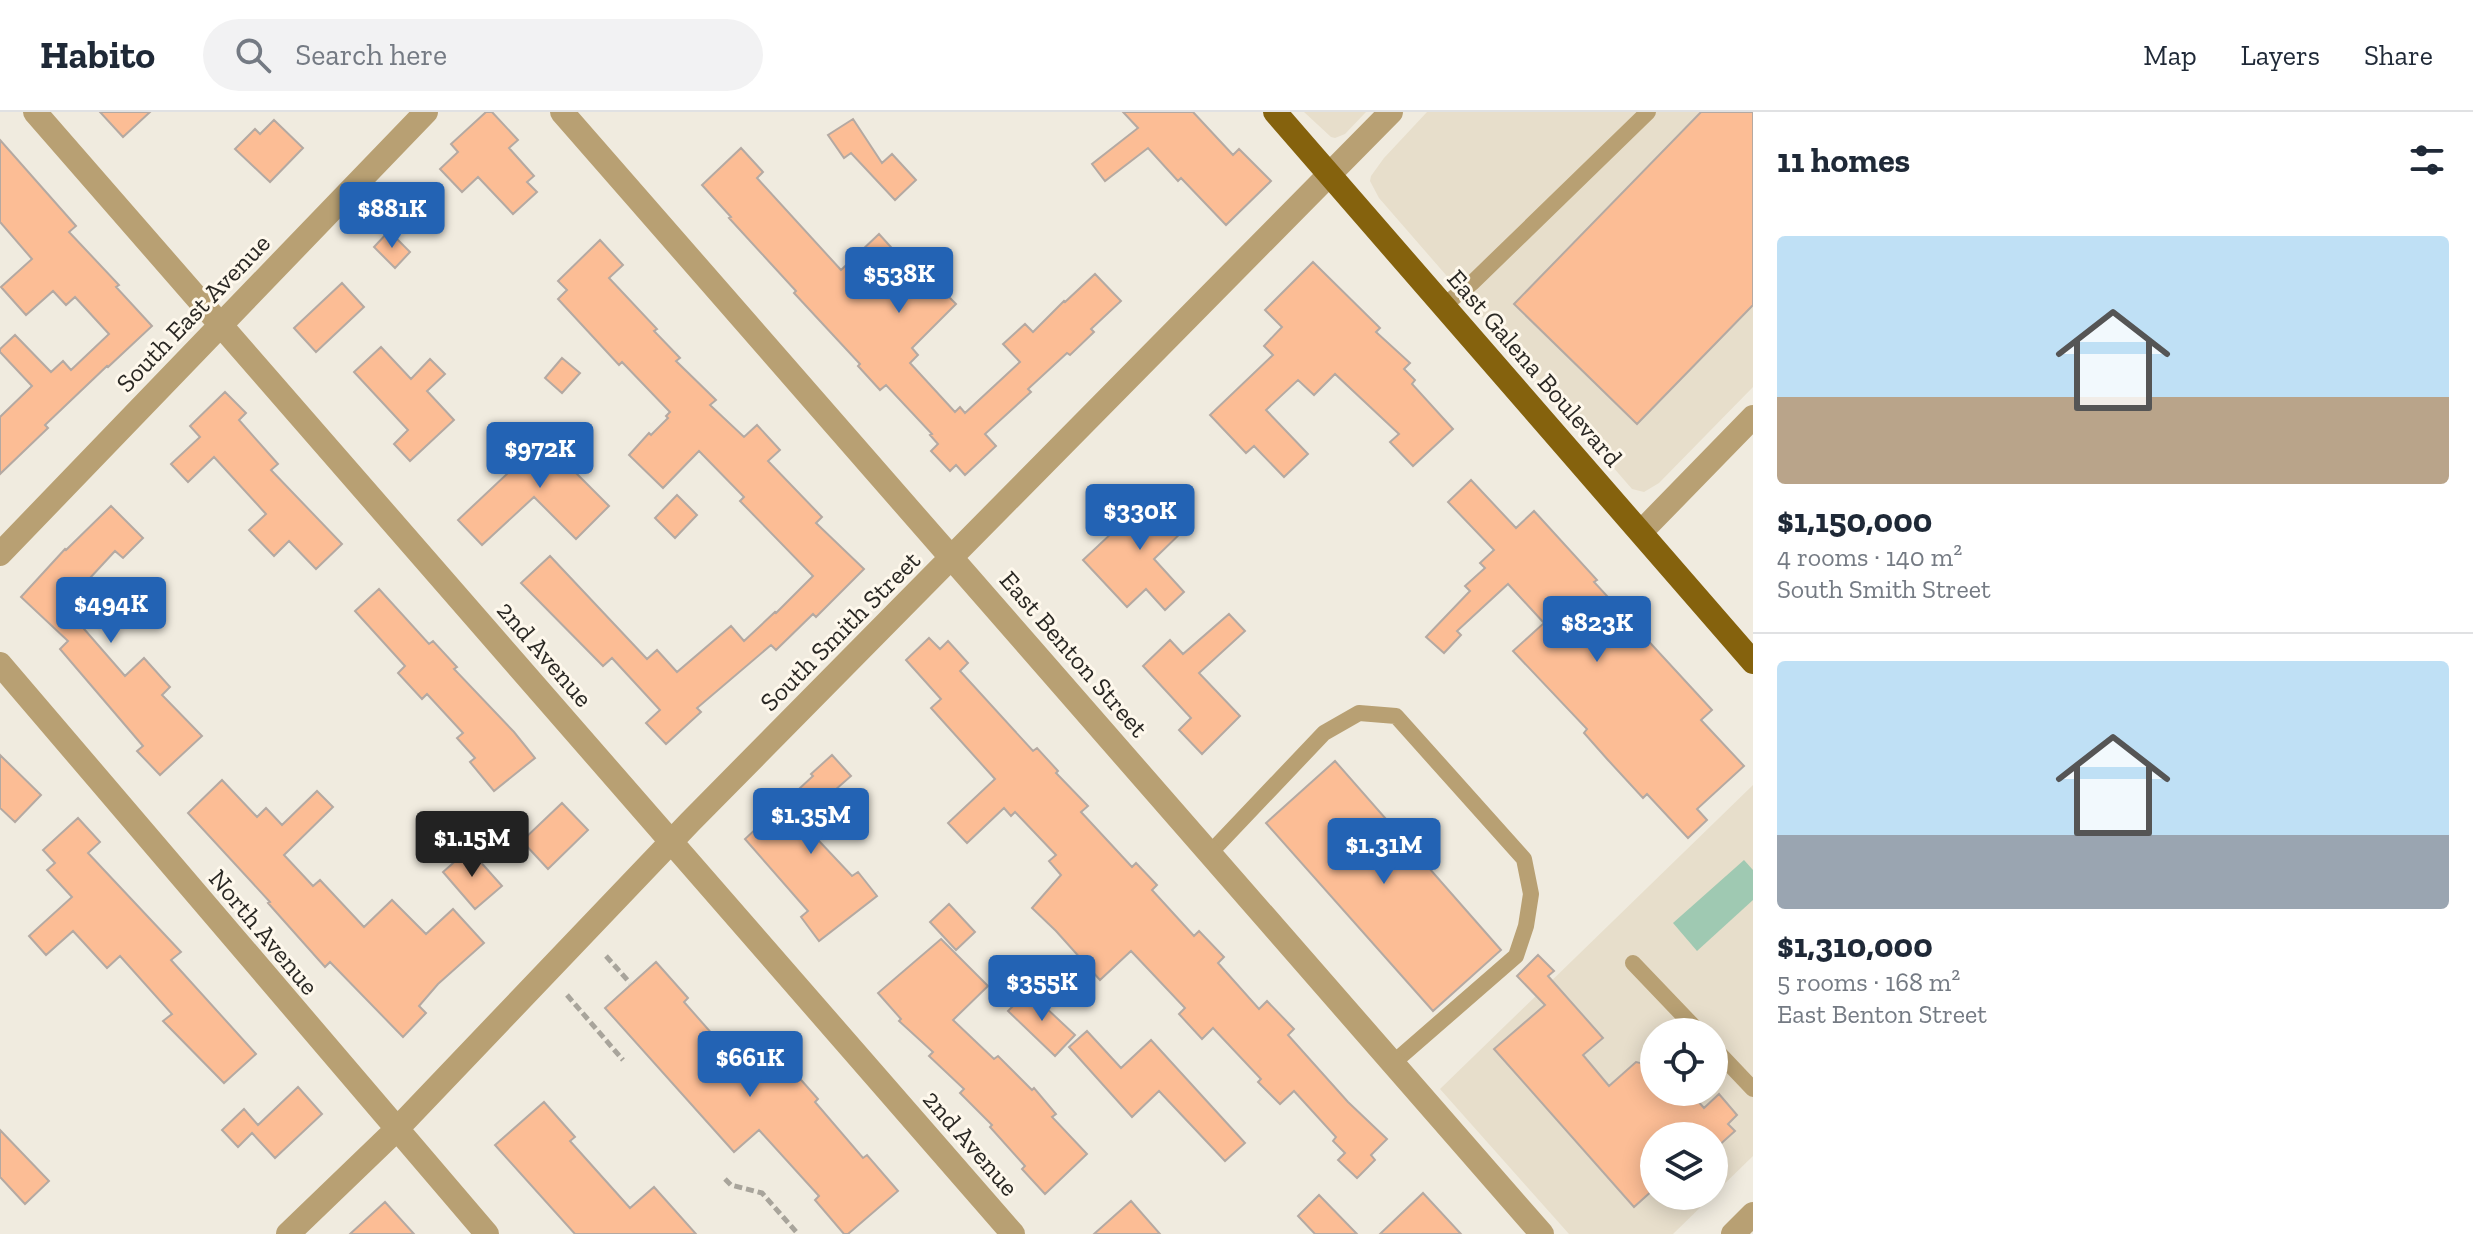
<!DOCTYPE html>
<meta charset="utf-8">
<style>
:root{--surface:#fff;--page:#f2f2f3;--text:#1f2937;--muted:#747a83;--line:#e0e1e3;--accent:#2363b4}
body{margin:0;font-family:"Zilla Slab",serif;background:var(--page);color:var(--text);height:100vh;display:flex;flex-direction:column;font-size:30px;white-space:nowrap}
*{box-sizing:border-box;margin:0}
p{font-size:26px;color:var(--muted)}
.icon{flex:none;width:44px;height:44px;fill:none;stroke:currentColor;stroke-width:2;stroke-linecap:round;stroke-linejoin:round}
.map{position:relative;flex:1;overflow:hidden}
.side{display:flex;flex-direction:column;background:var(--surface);width:720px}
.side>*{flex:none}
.buttons{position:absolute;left:1640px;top:906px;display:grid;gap:16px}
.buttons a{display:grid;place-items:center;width:88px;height:88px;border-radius:50%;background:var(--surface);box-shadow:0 4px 20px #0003;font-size:40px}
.price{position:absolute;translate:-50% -68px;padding:0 18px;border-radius:8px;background:var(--accent);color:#fff;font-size:26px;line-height:52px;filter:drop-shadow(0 2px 4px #0008)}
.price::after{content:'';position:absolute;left:50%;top:48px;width:24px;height:18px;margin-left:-12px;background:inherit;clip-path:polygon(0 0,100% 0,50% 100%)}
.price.on{background:#222;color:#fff}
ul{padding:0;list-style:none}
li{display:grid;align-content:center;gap:16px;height:424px;padding:0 24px}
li+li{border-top:2px solid var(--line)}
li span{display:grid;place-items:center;height:248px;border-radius:8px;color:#555}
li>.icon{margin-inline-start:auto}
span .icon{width:144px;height:144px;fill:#fffc;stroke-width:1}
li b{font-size:34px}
h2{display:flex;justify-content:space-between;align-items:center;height:96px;padding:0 24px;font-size:34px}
header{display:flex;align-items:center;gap:48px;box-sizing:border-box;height:112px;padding:0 40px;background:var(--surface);border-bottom:2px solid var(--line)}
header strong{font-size:38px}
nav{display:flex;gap:44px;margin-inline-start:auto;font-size:28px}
.search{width:560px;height:72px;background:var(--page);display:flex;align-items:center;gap:20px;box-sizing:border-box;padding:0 28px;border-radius:44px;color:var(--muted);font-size:30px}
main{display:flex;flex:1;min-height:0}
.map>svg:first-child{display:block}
</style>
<header>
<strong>Habito</strong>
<div class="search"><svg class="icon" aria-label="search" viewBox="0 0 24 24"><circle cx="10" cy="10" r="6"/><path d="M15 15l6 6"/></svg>Search here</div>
<nav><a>Map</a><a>Layers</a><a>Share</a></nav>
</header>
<main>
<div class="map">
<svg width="1753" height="1122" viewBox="0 0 1753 1122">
<rect width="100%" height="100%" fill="#f0ebdf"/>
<path fill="#e7decb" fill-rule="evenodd" d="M1304,0H1366L1345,22L1335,26L1331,25Z
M1427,0H1753V275L1659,371L1644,380L1632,377L1379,86L1370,69L1371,64L1384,46Z
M1753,673V1044L1714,1082V1024H1654V1084H1712L1673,1122H1569L1440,977ZM1654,920H1714V980H1654Z"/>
<path fill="#9fc9b2" d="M1744,748L1753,758V788L1697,839L1673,811Z"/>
<path fill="#fcbd95" stroke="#b4a9a2" stroke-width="2" d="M100,0H150L123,25Z
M486,0H492L518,28L509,36L534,64L527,70L537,80L513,102L478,65L462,80L440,57L458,40L451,32Z
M1123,0H1193L1233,43L1239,37L1271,69L1226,113L1181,66L1178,69L1148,36L1105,69L1092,52L1138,16Z
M1701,0H1753V193L1637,312L1514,192Z
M853,7L882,51L892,42L916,68L895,88L851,41L844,46L828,23Z
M274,8L303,36L270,70L235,37L255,17L260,22Z
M0,28L76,114L69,120L119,173L116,175L152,214L108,255L107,254L45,313L48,316L0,362V305L32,274L0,240V237L15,223L51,260L63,249L71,258L109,222L75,185L66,193L53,179L26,203L1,175L32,147L0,110Z
M741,36L763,60L757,66L841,158L879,122L920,167L924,163L938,178L940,176L956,192L912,236L918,243L910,251L955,300L960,295L965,301L1020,250L1003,232L1025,212L1033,220L1064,189L1065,190L1095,162L1121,189L1091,217L1094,220L1070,243L1067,241L1028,277L1031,280L985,322L996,334L965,363L956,353L950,359L931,339L938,332L930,323L932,322L886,273L880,278L858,254L860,252L794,181L796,179L729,106L731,105L702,73Z
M389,119L410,140L395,156L374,135Z
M600,128L623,153L609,166L657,217L654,219L680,246L676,249L716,288L710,293L744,325L757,313L780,338L768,349L822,405L816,411L864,457L816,505L813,502L776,538L771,533L697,596L701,600L666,632L646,611L660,598L612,546L603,554L521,471L550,444L647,547L657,538L677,560L731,514L744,529L775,500L776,501L813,464L740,389L744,385L699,339L663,376L629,343L649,321L651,323L668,306L666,304L670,300L622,250L619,253L558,187L567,178L558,169Z
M1313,150L1380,216L1376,220L1410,251L1404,257L1415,268L1412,272L1453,317L1413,354L1390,330L1399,322L1335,262L1314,283L1298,268L1266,298L1308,342L1284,365L1254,334L1246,341L1210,303L1273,243L1264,234L1282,215L1265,198Z
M342,171L364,195L316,240L294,216Z
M381,235L411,267L430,247L445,262L427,279L454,308L410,349L394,332L408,318L354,260Z
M562,246L580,261L562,281L545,266Z
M225,280L246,301L239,308L278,352L271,358L342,432L316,457L289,429L274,444L249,418L266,402L214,345L188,370L171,352L200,325L190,314Z
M558,314L591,347L576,361L609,394L576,427L534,385L482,433L458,408Z
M1471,368L1516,416L1534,399L1597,468L1594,470L1712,598L1701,608L1744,654L1697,697L1707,708L1688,726L1647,682L1643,686L1608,648L1584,621L1587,617L1513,539L1544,511L1508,472L1457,519L1461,523L1444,541L1426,525L1470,479L1465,474L1485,456L1480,451L1494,438L1448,390Z
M1150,375L1188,414L1154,447L1184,480L1165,498L1146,477L1127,495L1083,448L1129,405L1124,399Z
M677,383L697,403L675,426L655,406Z
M111,394L143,426L123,446L115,439L64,494L125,564L144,546L170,575L162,583L202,624L160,663L137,639L143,634L60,537L68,529L21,485L65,437L66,438Z
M379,477L429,532L433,529L457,555L454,557L514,620L535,646L494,679L470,650L475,646L457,626L463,621L427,582L422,587L398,561L405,554L355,499Z
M1229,502L1245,519L1199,561L1240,604L1202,642L1179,618L1191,606L1143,554L1170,528L1183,542Z
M929,526L940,537L948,529L968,551L960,559L1033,639L1037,636L1058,659L1056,661L1088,694L1081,700L1132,755L1136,751L1157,773L1152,778L1194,824L1199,819L1224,845L1218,851L1259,897L1267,889L1294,917L1288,923L1348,990L1387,1027L1371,1043L1375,1048L1357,1066L1338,1048L1345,1041L1333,1029L1336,1025L1294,979L1280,992L1258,970L1261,967L1213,916L1202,927L1179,902L1185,896L1131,839L1100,868L1056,819L1032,796L1061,763L1049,749L1056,743L1015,700L1011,704L1004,696L967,731L948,711L995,667L931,596L941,587L906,548Z
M0,643L41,683L15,710L0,696Z
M832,643L851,664L802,707L806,712L804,713L852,764L858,760L877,784L819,829L801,805L808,799L745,727L813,664L811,662Z
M1335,649L1501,838L1433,899L1266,711Z
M222,668L257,705L266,696L282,713L317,679L333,695L284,743L313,774L320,768L364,815L392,788L426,822L453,797L484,831L438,872L419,894L426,901L403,925L330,850L325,855L268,791L270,790L188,701Z
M562,691L588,718L548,757L522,729Z
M78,706L100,730L88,741L181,840L171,848L256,942L224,971L163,909L172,902L120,844L107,856L73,819L46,843L29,824L72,785L47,758L55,751L43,738Z
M469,737L502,774L475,797L443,760Z
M949,792L975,820L956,838L930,810Z
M941,827L988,874L953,908L994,947L998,944L1032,978L1034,976L1056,1002L1052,1005L1087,1042L1045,1082L1022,1057L1025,1054L990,1015L992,1013L960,981L964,977L929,944L933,940L899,909L901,907L878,881Z
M1538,843L1554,859L1548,864L1603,926L1583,943L1609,974L1636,950L1654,954V980H1690L1704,996L1719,982L1737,1003L1728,1012L1735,1019L1715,1037L1714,1024H1654V1077L1634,1095L1494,937L1545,893L1517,864Z
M656,850L688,886L684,890L744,958L768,937L783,954L787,952L818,987L815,990L863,1046L867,1043L898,1079L848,1122H844L815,1088L819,1084L759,1018L734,1040L605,896Z
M1028,879L1075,923L1055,944L1008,899Z
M1087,919L1121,956L1151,928L1245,1031L1225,1049L1159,979L1132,1005L1069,935Z
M298,975L322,1002L275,1046L252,1021L238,1035L222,1018L244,997L258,1013Z
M544,990L575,1025L570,1029L630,1096L654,1075L696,1122H575L495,1033Z
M0,1018L49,1069L25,1092L0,1065Z
M1423,1081L1461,1122H1380Z
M1319,1083L1357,1122H1315L1298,1104Z
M1131,1089L1160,1122H1094Z
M385,1090L414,1122H350Z"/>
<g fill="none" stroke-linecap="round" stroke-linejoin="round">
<path stroke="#a8a49b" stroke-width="5" stroke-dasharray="8 4" stroke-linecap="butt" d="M606,844L630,871
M567,883L623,948
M725,1067L731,1073L762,1081L798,1122"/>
<path stroke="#b8a073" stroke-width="16" d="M1443,194L1472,171L1648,0
M1210,741L1324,621L1359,601L1396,604L1524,747L1531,782L1526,814L1516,844L1393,951
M1633,851L1699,920
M1714,936L1753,977"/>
<path stroke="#b8a073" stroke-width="24" d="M35,0L1013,1122
M562,0L1542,1122
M1641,420L1753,305
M0,442L426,0
M0,552L487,1122
M288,1122L396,1018L690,710L1391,0
M1733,1122L1753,1102"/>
<path stroke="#85620d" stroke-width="24" d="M1275,0L1753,550"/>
</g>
<g text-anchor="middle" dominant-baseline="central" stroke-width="6" stroke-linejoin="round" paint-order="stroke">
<g font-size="26" fill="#2a2824" stroke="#fef8ec">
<text transform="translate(193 201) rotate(-46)">South East Avenue</text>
<text transform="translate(1535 256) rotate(49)">East Galena Boulevard</text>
<text transform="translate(840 519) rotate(-45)">South Smith Street</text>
<text transform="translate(545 542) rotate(49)">2nd Avenue</text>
<text transform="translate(1074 542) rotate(49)">East Benton Street</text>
<text transform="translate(264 820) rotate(50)">North Avenue</text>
<text transform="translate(971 1031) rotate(49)">2nd Avenue</text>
</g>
</g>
</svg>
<div class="buttons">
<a><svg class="icon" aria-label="locate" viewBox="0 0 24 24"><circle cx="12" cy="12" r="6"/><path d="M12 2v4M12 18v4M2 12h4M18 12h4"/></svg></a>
<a><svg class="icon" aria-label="layers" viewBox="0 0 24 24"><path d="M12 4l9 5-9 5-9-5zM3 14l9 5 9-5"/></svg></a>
</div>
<b class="price" style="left:392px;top:138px">$881K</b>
<b class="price" style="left:899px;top:203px">$538K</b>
<b class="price" style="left:540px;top:378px">$972K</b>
<b class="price" style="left:1140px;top:440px">$330K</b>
<b class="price" style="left:111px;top:533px">$494K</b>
<b class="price" style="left:1597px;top:552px">$823K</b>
<b class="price" style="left:811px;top:744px">$1.35M</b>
<b class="price on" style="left:472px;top:767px">$1.15M</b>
<b class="price" style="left:1384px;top:774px">$1.31M</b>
<b class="price" style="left:1042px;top:911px">$355K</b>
<b class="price" style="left:750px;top:987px">$661K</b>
</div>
<section class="side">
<h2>11 homes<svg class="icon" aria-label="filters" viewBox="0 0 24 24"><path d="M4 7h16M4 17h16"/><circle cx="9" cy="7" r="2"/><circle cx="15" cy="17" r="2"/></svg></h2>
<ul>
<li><span style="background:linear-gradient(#bfe0f5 65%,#b9a48a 0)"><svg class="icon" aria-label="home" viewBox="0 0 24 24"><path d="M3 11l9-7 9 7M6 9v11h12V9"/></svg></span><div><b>$1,150,000</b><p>4 rooms · 140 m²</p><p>South Smith Street</p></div></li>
<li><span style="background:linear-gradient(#bfe0f5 70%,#9aa5b1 0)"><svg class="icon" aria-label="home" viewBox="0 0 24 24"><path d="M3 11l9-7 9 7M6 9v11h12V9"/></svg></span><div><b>$1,310,000</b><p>5 rooms · 168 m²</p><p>East Benton Street</p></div></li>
</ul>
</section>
</main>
